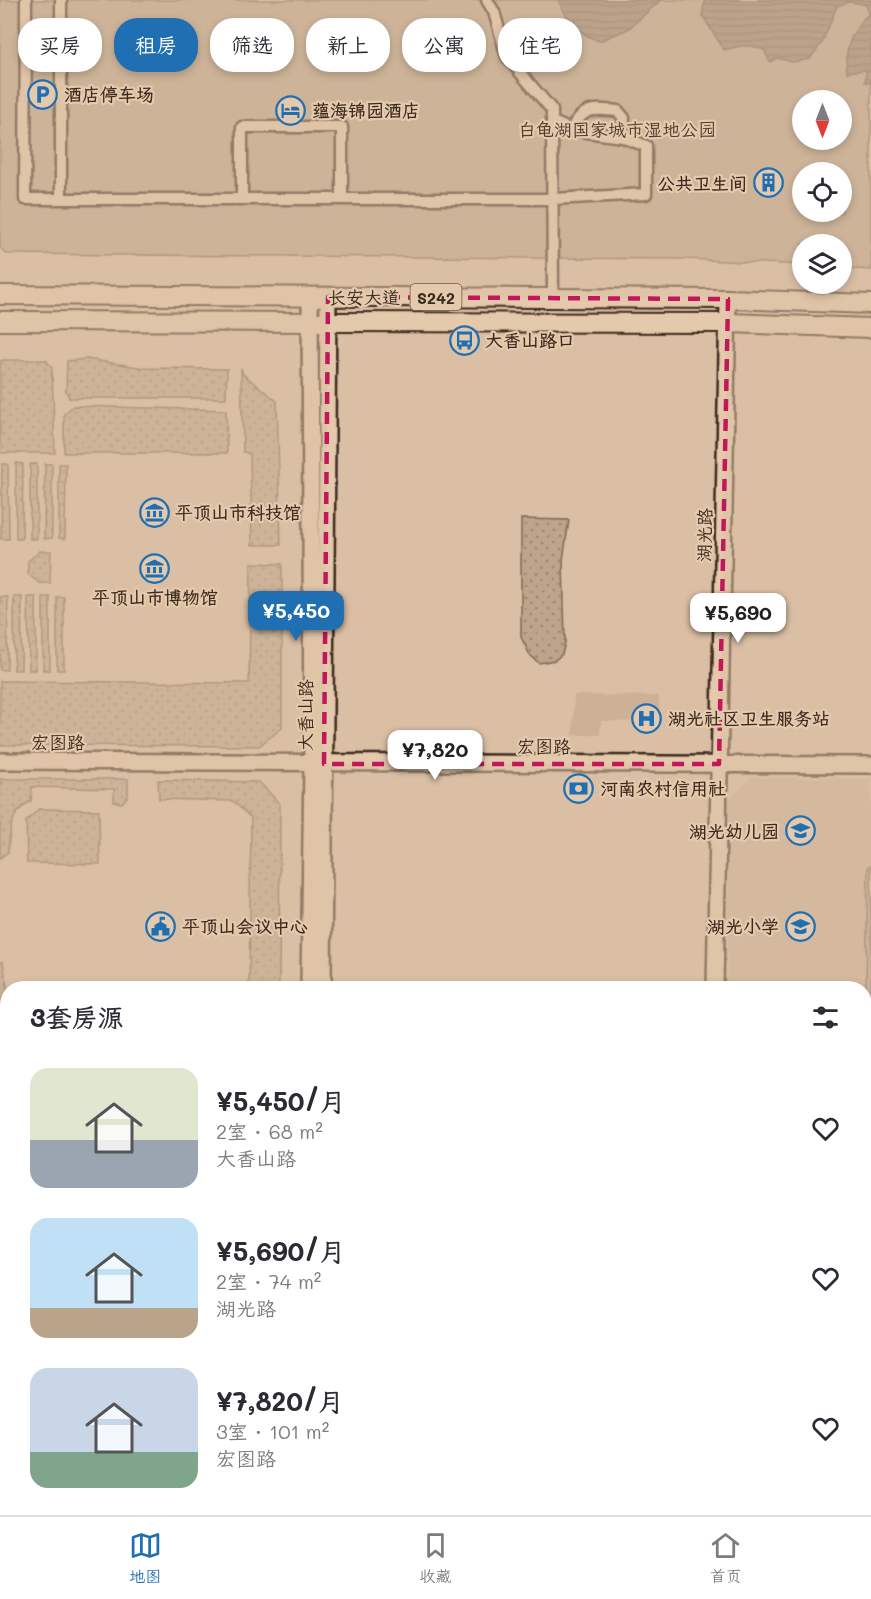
<!DOCTYPE html>
<html lang="zh">
<meta charset="utf-8">
<style>
:root{--surface:#fff;--page:#f7f7f7;--text:#2b2b33;--muted:#7c7c81;--line:#e1e1e2;--accent:#1f6fb2}
body{margin:0;font-family:Mali,"LXGW WenKai TC",sans-serif;background:var(--page);color:var(--text);height:100vh;display:flex;flex-direction:column;font-size:22px;white-space:nowrap}
*{box-sizing:border-box;margin:0}
p{font-size:20px;color:var(--muted)}
.icon{flex:none;width:33px;height:33px;fill:none;stroke:currentColor;stroke-width:2;stroke-linecap:round;stroke-linejoin:round}
.map{position:relative;flex:1;overflow:hidden}
.details{position:absolute;left:0px;top:981px;width:872px;height:534px;display:flex;flex-direction:column;background:var(--surface);border-radius:24px 24px 0 0;box-shadow:0 3px 9px #0003}
.details>*{flex:none}
.banner{position:absolute;left:18px;top:18px;width:836px;height:54px;display:flex;gap:12px}
.needle{width:39px;rotate:180deg}
.buttons{position:absolute;left:792px;top:90px;display:grid;gap:12px}
.buttons a{display:grid;place-items:center;width:60px;height:60px;border-radius:50%;background:var(--surface);box-shadow:0 3px 9px #0003;font-size:30px}
.price{position:absolute;translate:-50% -51px;padding:0 14px;border-radius:12px;background:#fff;color:#222;font-size:20px;line-height:39px;filter:drop-shadow(0 2px 3px #0008)}
.price::after{content:'';position:absolute;left:50%;top:36px;width:18px;height:14px;margin-left:-9px;background:inherit;clip-path:polygon(0 0,100% 0,50% 100%)}
.price.current{background:var(--accent);color:#fff}
ul{padding:0;list-style:none}
li{display:flex;align-items:center;gap:18px;height:150px;padding:0 30px}
li span{display:grid;place-items:center;flex:none;width:168px;height:120px;border-radius:18px;color:#555}
li>.icon{margin-inline-start:auto}
span .icon{width:72px;height:72px;fill:#fffc;stroke-width:1}
li b{font-size:26px}
h2{display:flex;justify-content:space-between;align-items:center;height:72px;padding:0 30px;font-size:26px}
.tag{padding:0 21px;border-radius:24px;background:var(--surface);box-shadow:0 3px 9px #0003;font-size:21px;line-height:54px}
.tag.current{background:var(--accent);color:#fff}
.tabs{display:flex;justify-content:space-around;align-items:center;height:84px;border-top:2px solid var(--line);background:var(--surface);font-size:16px;color:var(--muted)}
.tabs a{display:grid;justify-items:center;gap:3px}
.tabs .current{color:var(--accent)}
.map>svg:first-child{display:block}
</style>
<div class="map">
<svg width="871" height="1515" viewBox="0 0 871 1515">
<defs>
<pattern id="grass-dots" width="8" height="8" patternUnits="userSpaceOnUse" patternTransform="scale(1.5)"><rect width="8" height="8" fill="#bda48a"/><path d="M2 2h.1M6 6h.1" fill="none" stroke="#9b8670" stroke-width="1.8" stroke-linecap="round"/></pattern>
<pattern id="water-rules" width="6" height="5" patternUnits="userSpaceOnUse" patternTransform="scale(1.5)"><rect width="6" height="5" fill="#957e69"/><path d="M0 2.5h6" fill="none" stroke="#7b6756"/></pattern>
</defs>
<rect width="100%" height="100%" fill="#dbbfa4"/>
<filter id="ink" filterUnits="userSpaceOnUse"><feTurbulence type="fractalNoise" baseFrequency=".0167" numOctaves="2"/><feDisplacementMap in="SourceGraphic" scale="12" xChannelSelector="R" yChannelSelector="G"/><feConvolveMatrix kernelMatrix="1 2 1 2 8 2 1 2 1" color-interpolation-filters="sRGB"/></filter>
<g filter="url(#ink)">
<path fill="#ccb197" d="M574,695L659,696V722L601,721L600,735H573Z
M752,777L871,779V1051H864V988H727L729,800Z
M871,1497V1515H521L629,1508H864V1498Z
M270,1508H430L429,1515H266Z"/>
<path fill="url(#grass-dots)" stroke="#7c6754" stroke-width="1.5" d="M86,359L145,368L227,369L226,398H69L66,391L67,361Z
M2,360H46L52,368L55,453H0V362Z
M241,368L243,374L277,401L281,545H252L250,454L243,452Z
M73,406L226,410L227,453H64V414Z
M16,463L23,464L22,539H16Z
M2,464H8L9,539H1Z
M30,464H37V539H30Z
M45,464H52V538L44,539Z
M59,464H66L65,539L59,538Z
M521,519L569,520L563,560L565,643L562,654L555,660L539,663L530,655L521,637Z
M40,551H51L50,583H39L28,574V561Z
M251,563L282,564V728L259,746L0,745V681L249,683Z
M0,597H8L7,670H0Z
M14,597H22L21,670H14Z
M28,597H36V670H29Z
M43,597H50V670H43Z
M57,597H64V670H57Z
M0,779H128V796L122,803L114,802V789L32,787L31,801C10,812 10,830 8,852L0,858Z
M158,780L259,782L280,804L279,988H249L251,818L233,801L159,799Z
M39,809L99,810L100,864L27,863L26,821Z
M0,962H3L8,993L7,1167H0Z"/>
<path fill="#bda48a" stroke="#7c6754" stroke-width="1.5" fill-rule="evenodd" d="M0,0H871V270L842,268V244H802V265L687,259L7,254L0,248ZM802,100H842V140H802ZM802,172H842V212H802Z
M868,866H871V998L866,988Z
M0,1218H8V1508H175L171,1515H0Z"/>
<path fill="url(#water-rules)" stroke="#715c4b" stroke-width="1.5" d="M558,0H661L628,29L600,41C581,36 566,18 558,0Z
M705,0H871V83L865,82L866,70L847,72C843,50 853,28 869,13L865,4L848,2L837,6L822,43L810,59L793,62L777,58L770,62L764,50C747,43 740,46 724,50L702,15Z"/>
<g fill="none" stroke-linecap="round" stroke-linejoin="round">
<defs>
<path id="street" d="M26,0L25,199H61V0
M487,0L494,12L507,57L552,110L553,298
M571,130C583,106 594,109 618,111L624,118L623,137
M242,197V127H342V197
M61,199H553L646,194V146L623,137L571,130L553,122
M793,1515V1512H871"/>
<path id="secondary" d="M0,761L871,765
M309,988L312,764L310,297
M323,988L328,297
M715,988L728,299
M0,1190H8
M864,1193H871
M217,1515L221,1508
M231,1515L234,1508"/>
<path id="primary" d="M0,295L728,299L871,304
M0,321L728,323L871,328"/>
</defs>
<use href="#street" stroke="#3b2a1e" stroke-width="15"/>
<use href="#secondary" stroke="#3b2a1e" stroke-width="20"/>
<use href="#primary" stroke="#3b2a1e" stroke-width="22"/>
<use href="#street" stroke="#e5c9ac" stroke-width="10"/>
<use href="#secondary" stroke="#e5c9ac" stroke-width="15"/>
<use href="#primary" stroke="#e5c9ac" stroke-width="18"/>
</g>
</g>
<path d="M0 0H871V1515H0ZM328,297L728,299L719,764H324Z" fill="#dbbfa4" fill-opacity=".55" fill-rule="evenodd"/>
<path fill="none" stroke="#c2185b" stroke-width="4.5" stroke-dasharray="12 8" stroke-linejoin="round" d="M328,297L728,299L719,764H324Z"/>
<defs>
<symbol id="parking-ring" viewBox="-11 -11 22 22"><circle r="9.5" fill="#e5c9ac" stroke="#1f6fb2" stroke-width="1.5"/><path d="M-3.5-5.5H1a3.5 3.5 0 0 1 0 7H-1V5.5H-3.5ZM-1-3.4V-.6H.8a1.4 1.4 0 0 0 0-2.8Z" fill="#1f6fb2"/></symbol>
<symbol id="hotel-ring" viewBox="-11 -11 22 22"><circle r="9.5" fill="#e5c9ac" stroke="#1f6fb2" stroke-width="1.5"/><path d="M-6-4.5h1.5V1H6V5H4.5V3h-9V5H-6ZM-4 0a1.8 1.8 0 1 1 3.6 0ZM.5 0V-2.5h3Q6-2.5 6 0Z" fill="#1f6fb2"/></symbol>
<symbol id="building-ring" viewBox="-11 -11 22 22"><circle r="9.5" fill="#e5c9ac" stroke="#1f6fb2" stroke-width="1.5"/><path d="M-4-6H4V6H1V3H-1V6H-4ZM-2.5-4.3h1.7v1.8h-1.7ZM.8-4.3h1.7v1.8H.8ZM-2.5-1h1.7V.8h-1.7ZM.8-1h1.7V.8H.8Z" fill="#1f6fb2"/></symbol>
<symbol id="bus-ring" viewBox="-11 -11 22 22"><circle r="9.5" fill="#e5c9ac" stroke="#1f6fb2" stroke-width="1.5"/><path d="M-5-6H5V4H4V6H2V4H-2V6H-4V4H-5ZM-3.5-4V0h7V-4ZM-3.5 1.2v1.5H-2V1.2ZM2 1.2v1.5H3.5V1.2Z" fill="#1f6fb2"/></symbol>
<symbol id="museum-ring" viewBox="-11 -11 22 22"><circle r="9.5" fill="#e5c9ac" stroke="#1f6fb2" stroke-width="1.5"/><path d="M0-6L6-3V-2H-6V-3ZM-5-1h2V3h-2ZM-1-1h2V3h-2ZM3-1h2V3H3ZM-6 4H6V6H-6Z" fill="#1f6fb2"/></symbol>
<symbol id="hospital-ring" viewBox="-11 -11 22 22"><circle r="9.5" fill="#e5c9ac" stroke="#1f6fb2" stroke-width="1.5"/><path d="M-5-5h3v3.5h4V-5h3V5h-3V1.5h-4V5h-3Z" fill="#1f6fb2"/></symbol>
<symbol id="bank-ring" viewBox="-11 -11 22 22"><circle r="9.5" fill="#e5c9ac" stroke="#1f6fb2" stroke-width="1.5"/><path d="M-6-4H6V4H-6ZM0-2.3a2.3 2.3 0 1 0 0 4.6a2.3 2.3 0 1 0 0-4.6Z" fill="#1f6fb2"/></symbol>
<symbol id="school-ring" viewBox="-11 -11 22 22"><circle r="9.5" fill="#e5c9ac" stroke="#1f6fb2" stroke-width="1.5"/><path d="M0-5L7-2L0 1L-7-2ZM-4 1L0 2.5L4 1V4Q0 6-4 4Z" fill="#1f6fb2"/></symbol>
<symbol id="civic-ring" viewBox="-11 -11 22 22"><circle r="9.5" fill="#e5c9ac" stroke="#1f6fb2" stroke-width="1.5"/><path d="M-.6-6.5H3V-4.5H.6V-3L4-1V1h2V6H-6V1h2V-1L-.6-3ZM-1.2 2.5V6h2.4V2.5Z" fill="#1f6fb2"/></symbol>
</defs>
<g fill-rule="evenodd">
<use href="#parking-ring" x="26" y="78" width="33" height="33"/>
<use href="#hotel-ring" x="274" y="94" width="33" height="33"/>
<use href="#building-ring" x="752" y="166" width="33" height="33"/>
<use href="#bus-ring" x="448" y="324" width="33" height="33"/>
<use href="#museum-ring" x="138" y="496" width="33" height="33"/>
<use href="#museum-ring" x="138" y="552" width="33" height="33"/>
<use href="#hospital-ring" x="630" y="702" width="33" height="33"/>
<use href="#bank-ring" x="562" y="772" width="33" height="33"/>
<use href="#school-ring" x="784" y="814" width="33" height="33"/>
<use href="#civic-ring" x="144" y="910" width="33" height="33"/>
<use href="#school-ring" x="784" y="910" width="33" height="33"/>
</g>
<g text-anchor="middle" dominant-baseline="central" stroke-width="4.5" stroke-linejoin="round" paint-order="stroke">
<rect fill="#e5c9ac" stroke="#6e5a49" stroke-width="1.5" x="410.5" y="284" width="51" height="26" rx="4.5"/>
<g font-size="16" font-weight="bold" fill="#3b2a1e">
<text x="436" y="297">S242</text>
</g>
<g font-size="18" font-weight="bold" fill="#3b2a1e" stroke="#e5c9ac" text-anchor="start">
<text x="64" y="94">酒店停车场</text>
<text x="312" y="110">蕴海锦园酒店</text>
<text x="747" y="183" text-anchor="end">公共卫生间</text>
<text x="485" y="340">大香山路口</text>
<text x="175" y="512">平顶山市科技馆</text>
<text x="155" y="597" text-anchor="middle">平顶山市博物馆</text>
<text x="668" y="718">湖光社区卫生服务站</text>
<text x="600" y="788">河南农村信用社</text>
<text x="779" y="831" text-anchor="end">湖光幼儿园</text>
<text x="182" y="926">平顶山会议中心</text>
<text x="779" y="926" text-anchor="end">湖光小学</text>
</g>
<g font-size="18" fill="#4e3c2e" stroke="#e5c9ac">
<text x="617" y="129">白龟湖国家城市湿地公园</text>
</g>
<g font-size="18" fill="#3b2a1e" stroke="#e5c9ac">
<text x="364" y="297">长安大道</text>
<text transform="translate(704 535) rotate(-89)">湖光路</text>
<text transform="translate(305 715) rotate(-90)">大香山路</text>
<text x="58" y="742">宏图路</text>
<text x="544" y="746">宏图路</text>
</g>
</g>
</svg>
<div class="buttons">
<a><svg class="needle" viewBox="-14 -14 28 28"><path d="M0-13l5 13h-10z" fill="#e53935"/><path d="M0 13l5-13h-10z" fill="#7c7c81"/></svg></a>
<a><svg class="icon" aria-label="locate" viewBox="0 0 24 24"><circle cx="12" cy="12" r="6"/><path d="M12 2v4M12 18v4M2 12h4M18 12h4"/></svg></a>
<a><svg class="icon" aria-label="layers" viewBox="0 0 24 24"><path d="M12 4l9 5-9 5-9-5zM3 14l9 5 9-5"/></svg></a>
</div>
<b class="price current" style="left:296px;top:642px">¥5,450</b>
<b class="price" style="left:738px;top:644px">¥5,690</b>
<b class="price" style="left:435px;top:781px">¥7,820</b>
<div class="banner">
<a class="tag">买房</a>
<a class="tag current">租房</a>
<a class="tag">筛选</a>
<a class="tag">新上</a>
<a class="tag">公寓</a>
<a class="tag">住宅</a>
</div>
<section class="details">
<h2>3套房源<svg class="icon" aria-label="filters" viewBox="0 0 24 24"><path d="M4 7h16M4 17h16"/><circle cx="9" cy="7" r="2"/><circle cx="15" cy="17" r="2"/></svg></h2>
<ul>
<li><span style="background:linear-gradient(#dfe7d0 60%,#9aa5b1 0)"><svg class="icon" aria-label="home" viewBox="0 0 24 24"><path d="M3 11l9-7 9 7M6 9v11h12V9"/></svg></span><div><b>¥5,450/月</b><p>2室 · 68 m²</p><p>大香山路</p></div><svg class="icon" aria-label="heart" viewBox="0 0 24 24"><path d="M12 20l-8-8c-3-5 5-10 8-4 3-6 11-1 8 4z"/></svg></li>
<li><span style="background:linear-gradient(#bfe0f5 75%,#b9a48a 0)"><svg class="icon" aria-label="home" viewBox="0 0 24 24"><path d="M3 11l9-7 9 7M6 9v11h12V9"/></svg></span><div><b>¥5,690/月</b><p>2室 · 74 m²</p><p>湖光路</p></div><svg class="icon" aria-label="heart" viewBox="0 0 24 24"><path d="M12 20l-8-8c-3-5 5-10 8-4 3-6 11-1 8 4z"/></svg></li>
<li><span style="background:linear-gradient(#c9d6e8 70%,#7fa58c 0)"><svg class="icon" aria-label="home" viewBox="0 0 24 24"><path d="M3 11l9-7 9 7M6 9v11h12V9"/></svg></span><div><b>¥7,820/月</b><p>3室 · 101 m²</p><p>宏图路</p></div><svg class="icon" aria-label="heart" viewBox="0 0 24 24"><path d="M12 20l-8-8c-3-5 5-10 8-4 3-6 11-1 8 4z"/></svg></li>
</ul>
</section>
</div>
<nav class="tabs">
<a class="current"><svg class="icon" aria-label="map" viewBox="0 0 24 24"><path d="M3 6l6-2 6 2 6-2v14l-6 2-6-2-6 2zM9 4v14M15 6v14"/></svg>地图</a>
<a><svg class="icon" aria-label="saved" viewBox="0 0 24 24"><path d="M7 4h10v16l-5-4-5 4z"/></svg>收藏</a>
<a><svg class="icon" aria-label="home" viewBox="0 0 24 24"><path d="M3 11l9-7 9 7M6 9v11h12V9"/></svg>首页</a>
</nav>
